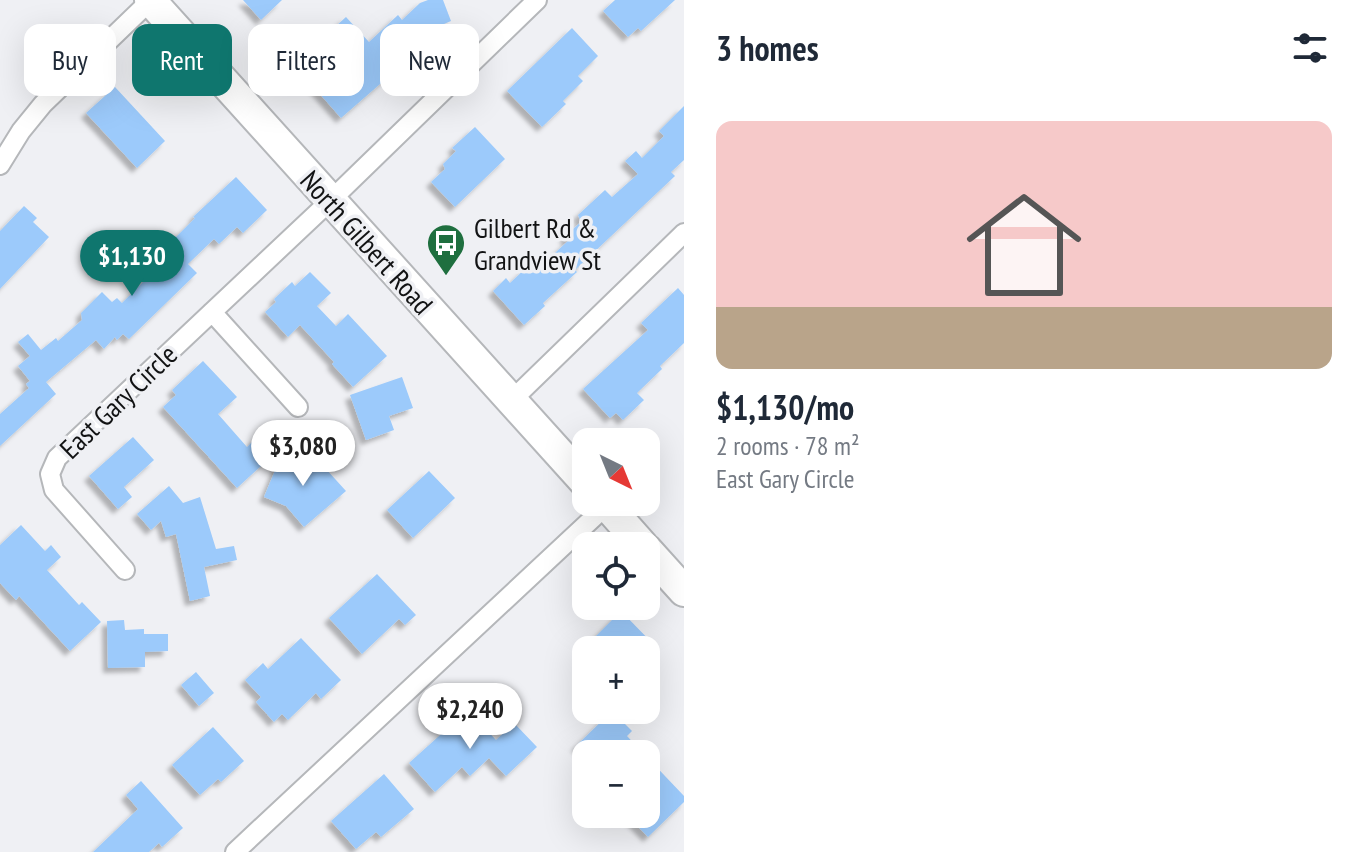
<!DOCTYPE html>
<meta charset="utf-8">
<style>
:root{--surface:#fff;--page:#f6f6f7;--text:#1f2937;--muted:#747a83;--line:#e0e1e3;--accent:#0f766e}
body{margin:0;font-family:"PT Sans Narrow",sans-serif;background:var(--page);color:var(--text);height:100vh;display:flex;flex-direction:column;font-size:30px;white-space:nowrap}
*{box-sizing:border-box;margin:0}
p{font-size:26px;color:var(--muted)}
.icon{flex:none;width:44px;height:44px;fill:none;stroke:currentColor;stroke-width:2;stroke-linecap:round;stroke-linejoin:round}
.map{position:relative;flex:1;overflow:hidden}
.drawer{display:flex;flex-direction:column;background:var(--surface);width:680px}
.drawer>*{flex:none}
.top-card{position:absolute;left:24px;top:24px;width:540px;height:72px;display:flex;gap:16px}
.needle{width:52px;rotate:137deg}
.controls{position:absolute;left:572px;top:428px;display:grid;gap:16px}
.controls a{display:grid;place-items:center;width:88px;height:88px;border-radius:16px;background:var(--surface);box-shadow:0 8px 32px #0002;font-size:40px}
.price{position:absolute;translate:-50% -68px;padding:0 18px;border-radius:28px;background:#fff;color:#222;font-size:26px;line-height:52px;filter:drop-shadow(0 2px 4px #0008)}
.price::after{content:'';position:absolute;left:50%;top:48px;width:24px;height:18px;margin-left:-12px;background:inherit;clip-path:polygon(0 0,100% 0,50% 100%)}
.price.active{background:var(--accent);color:#fff}
ul{padding:0;list-style:none}
li{display:grid;align-content:center;gap:16px;height:424px;padding:0 32px}
li+li{border-top:2px solid var(--line)}
li span{display:grid;place-items:center;height:248px;border-radius:16px;color:#555}
li>.icon{margin-inline-start:auto}
span .icon{width:144px;height:144px;fill:#fffc;stroke-width:1}
li b{font-size:34px}
h2{display:flex;justify-content:space-between;align-items:center;height:96px;padding:0 32px;font-size:34px}
.pill{padding:0 28px;border-radius:16px;background:var(--surface);box-shadow:0 8px 32px #0002;font-size:28px;line-height:72px}
.pill.active{background:var(--accent);color:#fff}
main{display:flex;flex:1;min-height:0}
.map>svg:first-child{display:block}
</style>
<main>
<div class="map">
<svg width="684" height="852" viewBox="0 0 684 852">
<defs>
<filter id="shadow"><feDropShadow dx="-5" dy="5" stdDeviation="2" flood-color="#0004"/></filter>
</defs>
<rect width="100%" height="100%" fill="#eff0f4"/>
<path fill="#9ccafb" filter="url(#shadow)" d="M243,0H282L261,20Z
M428,0H443L451,21L432,29L420,39L422,44L395,71L341,118L305,77L315,68L332,87L353,68L325,36L346,17L369,42L398,15L402,20L420,3Z
M615,0H675L641,31L638,28L628,37L603,11Z
M572,28L598,56L578,76L583,81L563,101L566,104L542,127L507,91Z
M115,87L165,141L137,168L86,113Z
M684,106V160L671,172L675,176L575,270L577,272L543,303L545,306L524,325L493,291L506,278L510,283L527,267L533,273L568,241L564,237L581,222L578,215L605,190L612,197L638,174L625,161L636,151L642,158L664,136L659,131Z
M475,127L505,159L455,207L431,182L445,169L443,164L456,151L452,148Z
M236,177L267,210L243,233L237,227L219,244L214,239L188,264L197,273L129,339L123,334L117,340L115,337L104,349L96,340L46,382L56,394L0,446V414L29,388L26,384L30,381L18,366L30,356L18,342L28,334L41,350L56,338L58,341L82,320L81,313L102,292L112,302L117,298L122,303L149,276L133,259L161,232L171,242L195,218L193,217Z
M24,206L37,218L33,222L49,237L0,289V231Z
M310,272L331,293L317,306L336,326L348,314L387,356L353,387L332,364L334,362L300,325L288,337L265,312L276,302L274,299L292,282L295,286Z
M678,288L684,295V343L660,366L662,369L637,393L644,400L623,420L616,413L610,418L583,389L648,330L641,323Z
M203,361L237,397L218,414L247,447L257,437L273,455L237,488L163,407L176,395L172,390Z
M402,377L413,408L389,416L394,430L366,440L350,395Z
M133,437L154,460L124,487L132,497L118,509L89,476Z
M283,451L326,469L346,491L304,527L286,506L264,497Z
M429,471L455,498L413,538L387,510Z
M169,486L183,503L200,497L216,549L234,546L237,560L204,567L210,596L190,601L176,534L166,537L161,521L151,530L137,514Z
M21,525L45,551L51,545L61,557L47,570L79,605L82,602L101,622L70,651L19,596L16,600L0,583V545Z
M377,574L416,615L405,625L399,619L362,654L329,618Z
M621,611L659,650H582Z
M124,620L125,630L144,629V634H168V651L145,652V667L108,668L107,621Z
M301,638L341,680L321,699L316,693L288,720L282,714L274,722L256,702L261,697L245,680L263,663L268,669Z
M196,672L214,693L199,706L181,685Z
M468,710L496,740L514,723L537,747L506,776L489,758L470,776L462,767L435,792L409,763Z
M612,711L632,731L627,736L644,754H584L576,746Z
M213,727L244,761L221,782L218,779L200,795L172,765Z
M646,756L684,796V802L648,837L626,814H646Z
M384,774L414,809L381,837L376,832L356,849L331,821Z
M141,781L183,828L162,847L159,843L149,852H93L138,809L126,795Z"/>
<g fill="none" stroke-linecap="round" stroke-linejoin="round">
<defs>
<path id="minor" d="M0,165L21,131L43,104L151,0
M212,312L298,407
M511,401L684,233
M125,570L54,490L50,474L57,458L330,201L537,0
M235,852L607,505"/>
<path id="primary" d="M150,0L586,483
M604,502L643,546
M646,549L684,591"/>
</defs>
<use href="#minor" stroke="#b5b7ba" stroke-width="22"/>
<use href="#primary" stroke="#b5b7ba" stroke-width="34"/>
<use href="#minor" stroke="#fff" stroke-width="18"/>
<use href="#primary" stroke="#fff" stroke-width="30"/>
</g>
<defs>
<symbol id="bus-pin" viewBox="-11 -11 22 30"><path d="M0 17L-7.5 6A9.5 9.5 0 1 1 7.5 6Z" fill="#1f6f3f" stroke="#eff0f4"/><path d="M-5-6H5V4H4V6H2V4H-2V6H-4V4H-5ZM-3.5-4V0h7V-4ZM-3.5 1.2v1.5H-2V1.2ZM2 1.2v1.5H3.5V1.2Z" fill="#fff"/></symbol>
</defs>
<g fill-rule="evenodd">
<use href="#bus-pin" x="424" y="221" width="44" height="60"/>
</g>
<g text-anchor="middle" dominant-baseline="central" stroke-width="7" stroke-linejoin="round" paint-order="stroke">
<g font-size="28" fill="#121314" stroke="#eff0f4" text-anchor="start">
<text x="474" y="227">Gilbert Rd &amp;<tspan x="474" dy="32">Grandview St</tspan></text>
</g>
<g font-size="28" fill="#121314" stroke="#eff0f4">
<text transform="translate(367 242) rotate(48)">North Gilbert Road</text>
<text transform="translate(118 401) rotate(-44)">East Gary Circle</text>
</g>
</g>
</svg>
<div class="controls">
<a><svg class="needle" viewBox="-14 -14 28 28"><path d="M0-13l5 13h-10z" fill="#e53935"/><path d="M0 13l5-13h-10z" fill="#747a83"/></svg></a>
<a><svg class="icon" aria-label="locate" viewBox="0 0 24 24"><circle cx="12" cy="12" r="6"/><path d="M12 2v4M12 18v4M2 12h4M18 12h4"/></svg></a>
<a>+</a>
<a>−</a>
</div>
<b class="price active" style="left:132px;top:298px">$1,130</b>
<b class="price" style="left:303px;top:488px">$3,080</b>
<b class="price" style="left:470px;top:751px">$2,240</b>
<div class="top-card">
<a class="pill">Buy</a>
<a class="pill active">Rent</a>
<a class="pill">Filters</a>
<a class="pill">New</a>
</div>
</div>
<section class="drawer">
<h2>3 homes<svg class="icon" aria-label="filters" viewBox="0 0 24 24"><path d="M4 7h16M4 17h16"/><circle cx="9" cy="7" r="2"/><circle cx="15" cy="17" r="2"/></svg></h2>
<ul>
<li><span style="background:linear-gradient(#f6c9c9 75%,#b9a48a 0)"><svg class="icon" aria-label="home" viewBox="0 0 24 24"><path d="M3 11l9-7 9 7M6 9v11h12V9"/></svg></span><div><b>$1,130/mo</b><p>2 rooms · 78 m²</p><p>East Gary Circle</p></div></li>
</ul>
</section>
</main>
